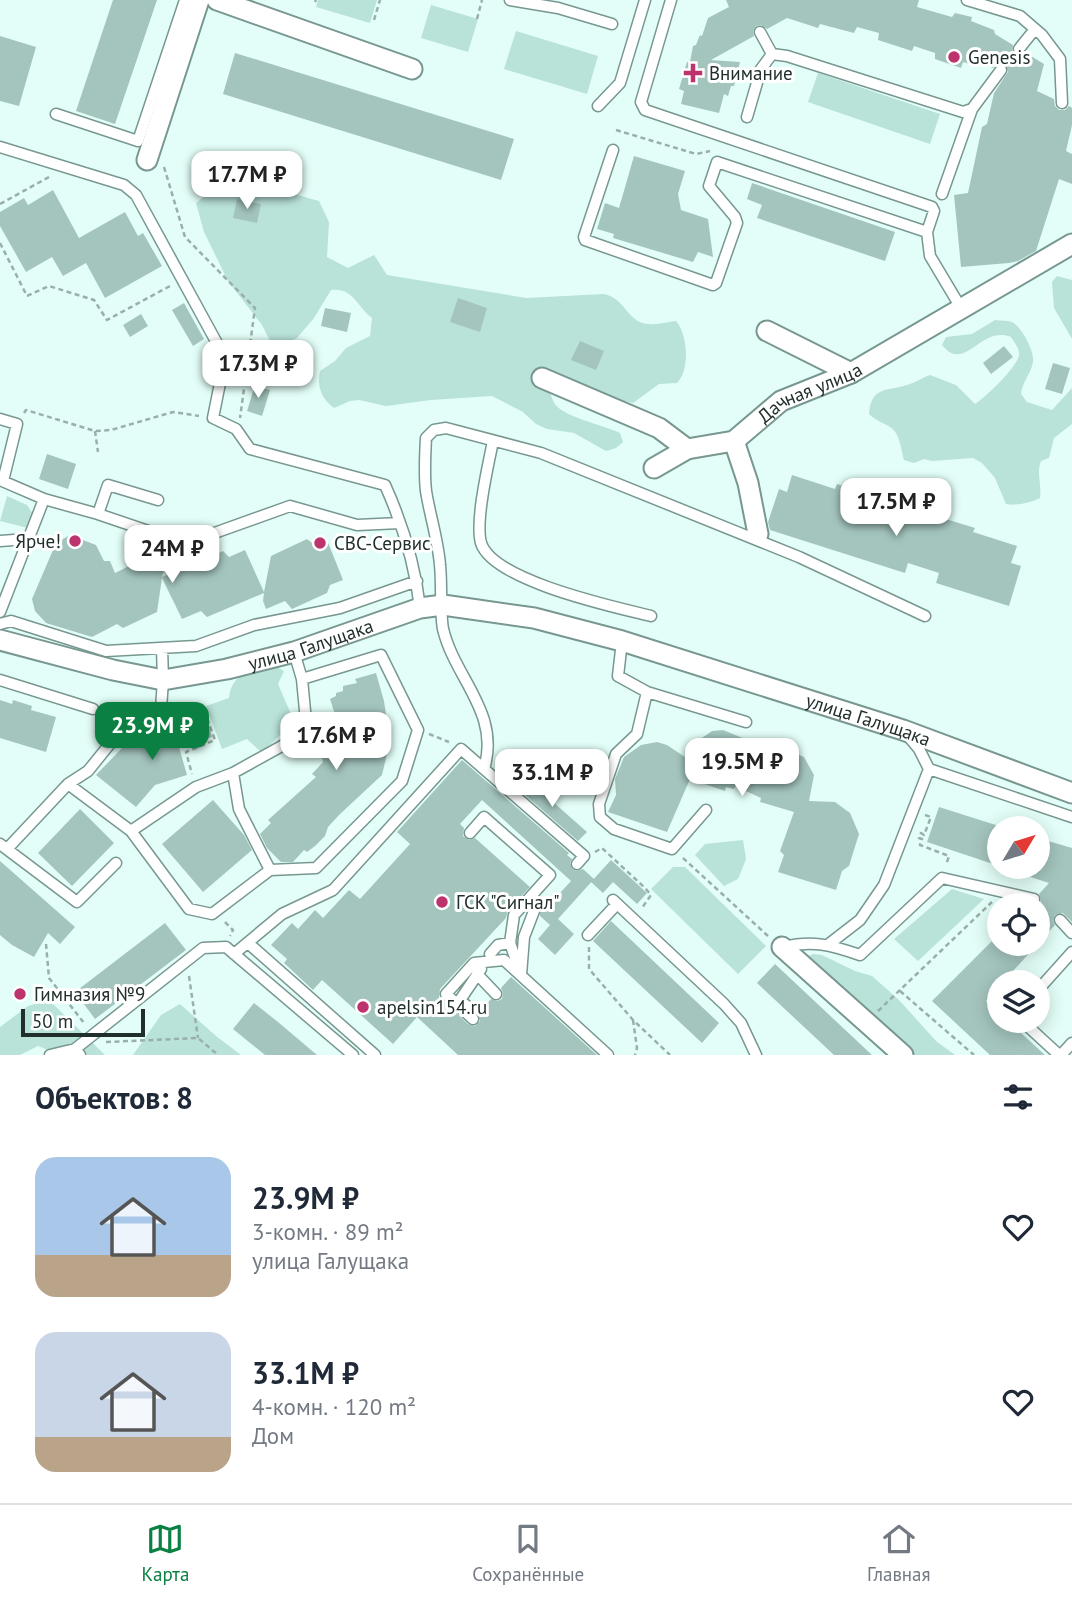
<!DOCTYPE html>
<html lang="ru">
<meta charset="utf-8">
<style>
:root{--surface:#fff;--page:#f2f2f3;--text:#1f2937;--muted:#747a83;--line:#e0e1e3;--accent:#0b8043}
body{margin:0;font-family:"PT Sans",sans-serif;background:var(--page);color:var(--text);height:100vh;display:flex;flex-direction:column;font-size:26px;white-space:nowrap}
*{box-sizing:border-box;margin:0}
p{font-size:23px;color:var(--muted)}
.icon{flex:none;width:38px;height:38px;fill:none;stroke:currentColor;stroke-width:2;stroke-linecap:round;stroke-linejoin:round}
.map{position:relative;height:1055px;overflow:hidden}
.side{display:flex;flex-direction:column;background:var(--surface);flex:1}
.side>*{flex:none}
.needle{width:46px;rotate:52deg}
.controls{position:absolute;left:987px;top:816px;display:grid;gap:14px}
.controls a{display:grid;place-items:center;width:63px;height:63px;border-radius:50%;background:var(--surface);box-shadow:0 4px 18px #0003;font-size:35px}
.scale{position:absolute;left:21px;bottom:18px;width:124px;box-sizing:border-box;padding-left:7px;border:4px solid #212f2c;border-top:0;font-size:19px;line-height:24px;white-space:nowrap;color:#212f2c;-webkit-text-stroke:5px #fff;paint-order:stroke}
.price{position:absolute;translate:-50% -60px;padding:0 16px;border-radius:14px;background:#fff;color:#222;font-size:23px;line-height:46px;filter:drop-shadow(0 2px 4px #0008)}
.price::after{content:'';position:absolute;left:50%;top:42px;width:21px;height:16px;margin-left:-10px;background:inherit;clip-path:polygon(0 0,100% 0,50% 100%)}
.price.current{background:var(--accent);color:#fff}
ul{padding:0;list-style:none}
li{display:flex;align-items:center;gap:21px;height:175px;padding:0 35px}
li span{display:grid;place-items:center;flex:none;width:196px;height:140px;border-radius:21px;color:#555}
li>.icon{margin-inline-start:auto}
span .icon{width:84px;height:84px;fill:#fffc;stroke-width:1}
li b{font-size:30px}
h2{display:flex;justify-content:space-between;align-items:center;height:84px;padding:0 35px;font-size:30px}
.tab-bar{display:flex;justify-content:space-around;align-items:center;height:98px;border-top:2px solid var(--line);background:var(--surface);font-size:19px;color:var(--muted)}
.tab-bar a{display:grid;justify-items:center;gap:4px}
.tab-bar .current{color:var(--accent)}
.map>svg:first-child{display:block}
</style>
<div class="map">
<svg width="1072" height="1055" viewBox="0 0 1072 1055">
<rect width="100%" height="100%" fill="#e3fef8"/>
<path fill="#b9e2d9" d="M318,0H377L370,23L316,7Z
M431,5L478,19L468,52L421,38Z
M516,31L598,56L587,94L504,69Z
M818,73L940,114L930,144L808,102Z
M214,172L319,201L329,222L327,257L348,268L374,255L387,275L526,298L604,294C625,298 628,323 648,324C657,325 667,322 676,321C688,334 690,371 677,383L659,384L633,403L547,384C550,390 551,398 555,404C564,417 603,425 620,433L623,442L616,448L606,451L574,433L547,429L536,424L523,412L492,396L431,400L386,406L359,400L350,401L334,408C321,398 317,387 320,371L335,361L346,348L370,336L372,318C356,306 354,288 331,290L314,318L297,338L274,349L262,325L228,281L204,232L196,203L212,190Z
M1057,276L1072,280V339L1054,308L1052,282Z
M995,320C1000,321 1007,320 1012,322C1022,327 1035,352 1033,362C1031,374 1022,382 1021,394L1027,402L1052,410L1072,388V424L1054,438L1049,458L1041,461C1036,473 1042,485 1040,498C1030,503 1016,506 1006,504L995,478L982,463L973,458L932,461L924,459L914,463L904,460C901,449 900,433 890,427C882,422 876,421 869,414C871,384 890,392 910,384C917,382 923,377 930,375L956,385L975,404C985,398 1021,364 1019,353C1019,348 1014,342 1011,337C980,325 965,374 942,345L946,337L972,334Z
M7,496L27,505L33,514L28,528L0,521Z
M277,667L284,671L278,684L294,721L262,753L247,739L222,749L206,706L229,698C232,670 254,672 277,667Z
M743,840L746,859L738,879L724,886L695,855L705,844Z
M673,867H685L766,946L738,974L651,889Z
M952,889L984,899L918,961L894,939Z
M813,954L822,955L855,971L872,976L899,1000L936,1041L955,1055H886L823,997L805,958Z
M49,1000L105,1055H47L48,1050L38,1046L20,1055H0V1027L28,1006Z
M180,1004L216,1036L241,1055H133L161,1015Z"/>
<path fill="#a4c5be" d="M113,0H157L115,124L76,111Z
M726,0H919L917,7L952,17L955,13L972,17L971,21L994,30L995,34L1013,45L1012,51L1015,55L1021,56L1026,53L1044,64L1037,91L1054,99L1055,106L1059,110H1065L1069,106L1072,108V125L1066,151L1072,154V184L1059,179L1036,251L1018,261L1009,263L961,267L954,195L968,193L982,127L987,124L994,93L1008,72L1006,65L999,63L993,68L974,60L973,65L963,62L961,68L935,59V53L914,46L912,51L878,40L879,33L857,27L854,33L820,24L818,28L787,18L767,29L761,25L756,26L753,31L754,36L711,60L740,62L734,86H731L728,96L724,94L719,113L681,104L684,91L679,89L687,62H690L693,46L696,45L700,35L702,36L708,18L729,7Z
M0,36L36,47L19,106L0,101Z
M235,53L514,139L501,180L223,94Z
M634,156L685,171L678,194L681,210L708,219L713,257L698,252L693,262L613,238L614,234L597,229L605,203L619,208Z
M752,183L895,232L885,261L757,218L762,205L747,199Z
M53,190L79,238L125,212L138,236L143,233L162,266L105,298L86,263L63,276L52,257L26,272L0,226V212L24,198L28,205Z
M237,199L261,204L257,223L233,218Z
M458,298L487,308L480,332L450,322Z
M184,303L204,339L193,346L172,310Z
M325,308L351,313L347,332L321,326Z
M141,314L148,326L130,337L123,325Z
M580,341L604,351L596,370L571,360Z
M1004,346L1013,357L991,374L983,363Z
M1053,363L1070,368L1062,394L1045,389Z
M255,385L270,390L262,416L247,411Z
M47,454L76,464L68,489L39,479Z
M792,475L835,489L837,484L872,495L871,499L888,505L887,509L891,510V512L915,520L916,516L920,517L921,514L939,520V517L975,528L973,532L1017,546L1011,563L1021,566L1009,606L936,583L939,573L908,563L905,573L770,530L768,522L779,489L787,492Z
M70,535L96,545L104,561H110L115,573L133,564L142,568L160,561L164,567L162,577L223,551L229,557L245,550L264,592L271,556L307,539L315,545L327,540L343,580L330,585L327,593L292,609L285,601L266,609L263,601L264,593L207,617L201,611L182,619L162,578L157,612L123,628L117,624L92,637L46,623L35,611L32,599L56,543Z
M376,673L384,701L390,741L382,775L339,815L328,827L325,836L315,846L307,852L304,850L293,862H281L267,848L260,834L271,823L268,820L316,777L312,774L323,762L322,758L339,742L332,722L337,721L330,699L336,696V693L343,691V686L357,683L355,679Z
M0,700L12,704L13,700L32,706L31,710L56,717L46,752L0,738Z
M206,718L212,737L179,747L187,775L155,785L136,807L96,775L123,747L176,731L175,727Z
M723,730L772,750L783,753L790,751L804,757L814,775L809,801L835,802L850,813L859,834L849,866L842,871L836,890L778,872L784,855L780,851L794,812L760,802L761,798L735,786L734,789L726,787L725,791L690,779L667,832L608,812L616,795L615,779L624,757L641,745L657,742L667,745L688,759L702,738L712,731Z
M462,760L569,853L567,855L572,859L570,863L572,869L576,871L583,869L594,879L558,919L574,934L555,955L538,939L550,925L540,916V907L534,904L541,896L550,904L571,881L482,800L460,824L464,828L463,836L469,840L475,838L530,887L508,910L506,918L440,989L439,997L468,1024L475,1026L480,1021L478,1013L491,999L497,1001L502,999L503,993L501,988L511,977L597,1055H458L417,1017L393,1044L322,980L313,990L284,963L287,959L271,945L292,923L298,929L315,910L323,918L349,890L360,899L410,844L397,832Z
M526,778L587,832L578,841L517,788Z
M213,800L244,835L252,850L203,892L162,844Z
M939,807L999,826V866L927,842Z
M80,809L114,843L72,886L38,853Z
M1038,838L1072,848V922L1063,913L1055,915L1053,921L1055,925L1003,982H999V986L986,1001L999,1013V1020H1007L1045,1055H990L932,1001L999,934V943H1038V905L1041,900L1039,894L1049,883L1006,869L1007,866H1038Z
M611,860L647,893L637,904L613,882L603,893L591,882Z
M0,861L75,927L60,944L48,933L34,957L12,945L0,935Z
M611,921L719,1023L702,1043L593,941Z
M165,923L186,950L95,1019L75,992Z
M775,964L872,1055H834L757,983Z
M254,1003L278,1022L317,1055H265L233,1029Z"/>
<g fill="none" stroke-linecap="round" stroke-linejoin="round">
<defs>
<path id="service" d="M510,0L558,8L612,24
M967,0L1020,16L1042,35L1060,59L1062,103
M760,32L772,54
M1019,49L1035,29
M598,106L620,83L645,0
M56,114L138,141L185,0
M747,117L761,69L772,54L787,56L963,112L972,109
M0,147L124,185L136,195L218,345L223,368L213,418L236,429L250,449L385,485C403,525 415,564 420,608
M613,150L584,237L585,240L713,285L716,283L737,223L735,217L709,186L717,162L927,232L934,211L932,207L645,110L641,102L671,0
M942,194L972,109L1001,70
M927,232L930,256L961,308
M0,419L17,424L3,481
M493,441C488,466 475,521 481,543C493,581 615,607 651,616
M0,480L44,499L98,514L108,485L158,500
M98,514L151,532L195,540L290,506L357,525L400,523
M0,541L14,540
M0,612L44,499
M0,624L11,621L106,651L196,646L254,625L340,608L417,581
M622,641L618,676L647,692L637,734L616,754L599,804L600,817L614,829L672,849L706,810
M0,680L93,709
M647,692L746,722
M909,737L919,749L929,769
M484,769C501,713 455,679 443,629C440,613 442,583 440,565C438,540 430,516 426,491C424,474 425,456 426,438L434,430L446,428L541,453L799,557L925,616
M233,773L307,732L302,679L294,652
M68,784L88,771L138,709H161L163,680L162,648
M131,831L196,787L233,773L239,809L270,870
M470,833L484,817L550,875L514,915L510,943L521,975L524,937L534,911
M0,844L77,902L116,863
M7,849L68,784L131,831L189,909L212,914L270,870L316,868L402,781L418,730L381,655L302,679
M613,900L724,1004L741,1023L756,1055
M1060,920L1072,933
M588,935L617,904
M248,943L375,1055
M829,944L860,920L884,885L929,769L1072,817
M783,947C813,940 831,945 860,955L942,878L1034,899
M234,954L282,914L333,890L461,749L584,856L577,864
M490,954L498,945L510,943
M477,974L496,994
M1038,990L1072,952
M468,1007L460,1000L481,969
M473,1019L446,994L474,963L504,960L608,1055
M1021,1020L1059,1055
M75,1049L203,948L226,947L353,1055
M50,1055L75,1049L80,1055
M1061,1055L1072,1043"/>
<g id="minor">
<path d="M217,0L412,69"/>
<path d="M147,160L199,0"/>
<path d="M767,331L851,373"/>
<path id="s1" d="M542,378L659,428L687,449L734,441L781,401L851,373L1072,244"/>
<path d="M734,441L748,483L758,534"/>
<path d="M654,468L687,449"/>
<path id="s2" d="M0,640L113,670L163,680L227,669L294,652L420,608L443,605L534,618L622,641L903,730L1072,793"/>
<path d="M782,947L903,1055"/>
</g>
</defs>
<use href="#service" stroke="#779790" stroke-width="13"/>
<use href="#minor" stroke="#779790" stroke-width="23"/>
<path stroke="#99afaa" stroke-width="2.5" stroke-dasharray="5 3.5" stroke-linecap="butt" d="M315,2L316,0
M477,19L482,0
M374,20L380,0
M616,130L696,154L710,151
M164,167L185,237L255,308L240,418
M0,204L49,177
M0,243L27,296L49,286L94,300L107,320L170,286
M24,413L26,410L95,431L111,430L173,412L199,416
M95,431L98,452
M174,706L202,705L215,740L186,752L192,774
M429,734L449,742
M925,815L931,817L924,835L921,833L919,838L922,839L920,845L949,856L946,865
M595,852L602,848L645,888L651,895L642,908
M683,858L768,936
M225,922L233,930L230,936
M46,944L49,978L84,1023
M589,947V969L633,1020L670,1055
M189,976L198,1038
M900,991L974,1055
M878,1011L992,902
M633,1020L637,1048L635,1055
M106,1042L198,1038L218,1055"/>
<use href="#service" stroke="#fff" stroke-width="10"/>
<use href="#minor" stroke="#fff" stroke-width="19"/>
</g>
<g fill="#bd336d" stroke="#fff" stroke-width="2.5">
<circle cx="954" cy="57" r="7"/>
<path d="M689.5 62.5h7v7h7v7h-7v7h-7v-7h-7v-7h7z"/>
<circle cx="75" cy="541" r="7"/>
<circle cx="320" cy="543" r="7"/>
<circle cx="442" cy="902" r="7"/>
<circle cx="20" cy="994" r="7"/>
<circle cx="363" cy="1007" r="7"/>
</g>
<g text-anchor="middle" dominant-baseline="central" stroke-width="6" stroke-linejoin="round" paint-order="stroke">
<g font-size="19" fill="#212f2c" stroke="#fff" text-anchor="start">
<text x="968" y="57">Genesis</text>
<text x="709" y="73">Внимание</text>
<text x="61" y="541" text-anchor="end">Ярче!</text>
<text x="334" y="543">СВС-Сервис</text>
<text x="456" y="902">ГСК "Сигнал"</text>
<text x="34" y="994">Гимназия №9</text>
<text x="377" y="1007">apelsin154.ru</text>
</g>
<g font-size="19" fill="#212f2c" stroke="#fff">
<text stroke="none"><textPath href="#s1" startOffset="301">Дачная улица</textPath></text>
<text stroke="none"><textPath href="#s2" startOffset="320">улица Галущака</textPath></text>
<text stroke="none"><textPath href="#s2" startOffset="900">улица Галущака</textPath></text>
</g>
</g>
</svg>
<div class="controls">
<a><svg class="needle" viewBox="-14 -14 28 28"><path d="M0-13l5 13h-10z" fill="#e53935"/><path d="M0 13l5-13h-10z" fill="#747a83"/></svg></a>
<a><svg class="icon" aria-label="locate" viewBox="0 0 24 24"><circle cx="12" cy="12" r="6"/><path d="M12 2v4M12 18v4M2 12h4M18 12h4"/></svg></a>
<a><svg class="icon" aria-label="layers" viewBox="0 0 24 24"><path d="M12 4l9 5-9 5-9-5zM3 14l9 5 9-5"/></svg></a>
</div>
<div class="scale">50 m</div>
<b class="price" style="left:247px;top:211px">17.7M ₽</b>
<b class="price" style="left:258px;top:400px">17.3M ₽</b>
<b class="price" style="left:896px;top:538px">17.5M ₽</b>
<b class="price" style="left:172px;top:585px">24M ₽</b>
<b class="price current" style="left:152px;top:762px">23.9M ₽</b>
<b class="price" style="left:336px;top:772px">17.6M ₽</b>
<b class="price" style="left:742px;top:798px">19.5M ₽</b>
<b class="price" style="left:552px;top:809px">33.1M ₽</b>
</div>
<section class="side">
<h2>Объектов: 8<svg class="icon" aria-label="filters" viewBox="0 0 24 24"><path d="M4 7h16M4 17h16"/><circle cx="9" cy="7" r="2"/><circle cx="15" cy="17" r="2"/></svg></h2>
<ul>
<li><span style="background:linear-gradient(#a9c7e8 70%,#b9a48a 0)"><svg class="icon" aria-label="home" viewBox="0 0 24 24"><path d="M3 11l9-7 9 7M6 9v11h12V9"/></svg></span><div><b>23.9M ₽</b><p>3-комн. · 89 m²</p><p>улица Галущака</p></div><svg class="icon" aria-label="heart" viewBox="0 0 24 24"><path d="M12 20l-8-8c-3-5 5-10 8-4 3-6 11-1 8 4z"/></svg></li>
<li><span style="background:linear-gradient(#c9d6e8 75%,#b9a48a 0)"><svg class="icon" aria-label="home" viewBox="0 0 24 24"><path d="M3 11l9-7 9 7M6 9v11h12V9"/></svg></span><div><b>33.1M ₽</b><p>4-комн. · 120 m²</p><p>Дом</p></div><svg class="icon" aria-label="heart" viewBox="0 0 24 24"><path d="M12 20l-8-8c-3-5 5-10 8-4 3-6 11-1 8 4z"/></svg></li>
</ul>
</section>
<nav class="tab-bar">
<a class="current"><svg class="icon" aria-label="map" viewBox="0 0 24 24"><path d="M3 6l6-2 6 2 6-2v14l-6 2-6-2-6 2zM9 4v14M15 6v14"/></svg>Карта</a>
<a><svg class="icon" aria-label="saved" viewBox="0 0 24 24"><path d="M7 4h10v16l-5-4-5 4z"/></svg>Сохранённые</a>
<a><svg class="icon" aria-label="home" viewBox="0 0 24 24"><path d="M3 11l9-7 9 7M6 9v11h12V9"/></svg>Главная</a>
</nav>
